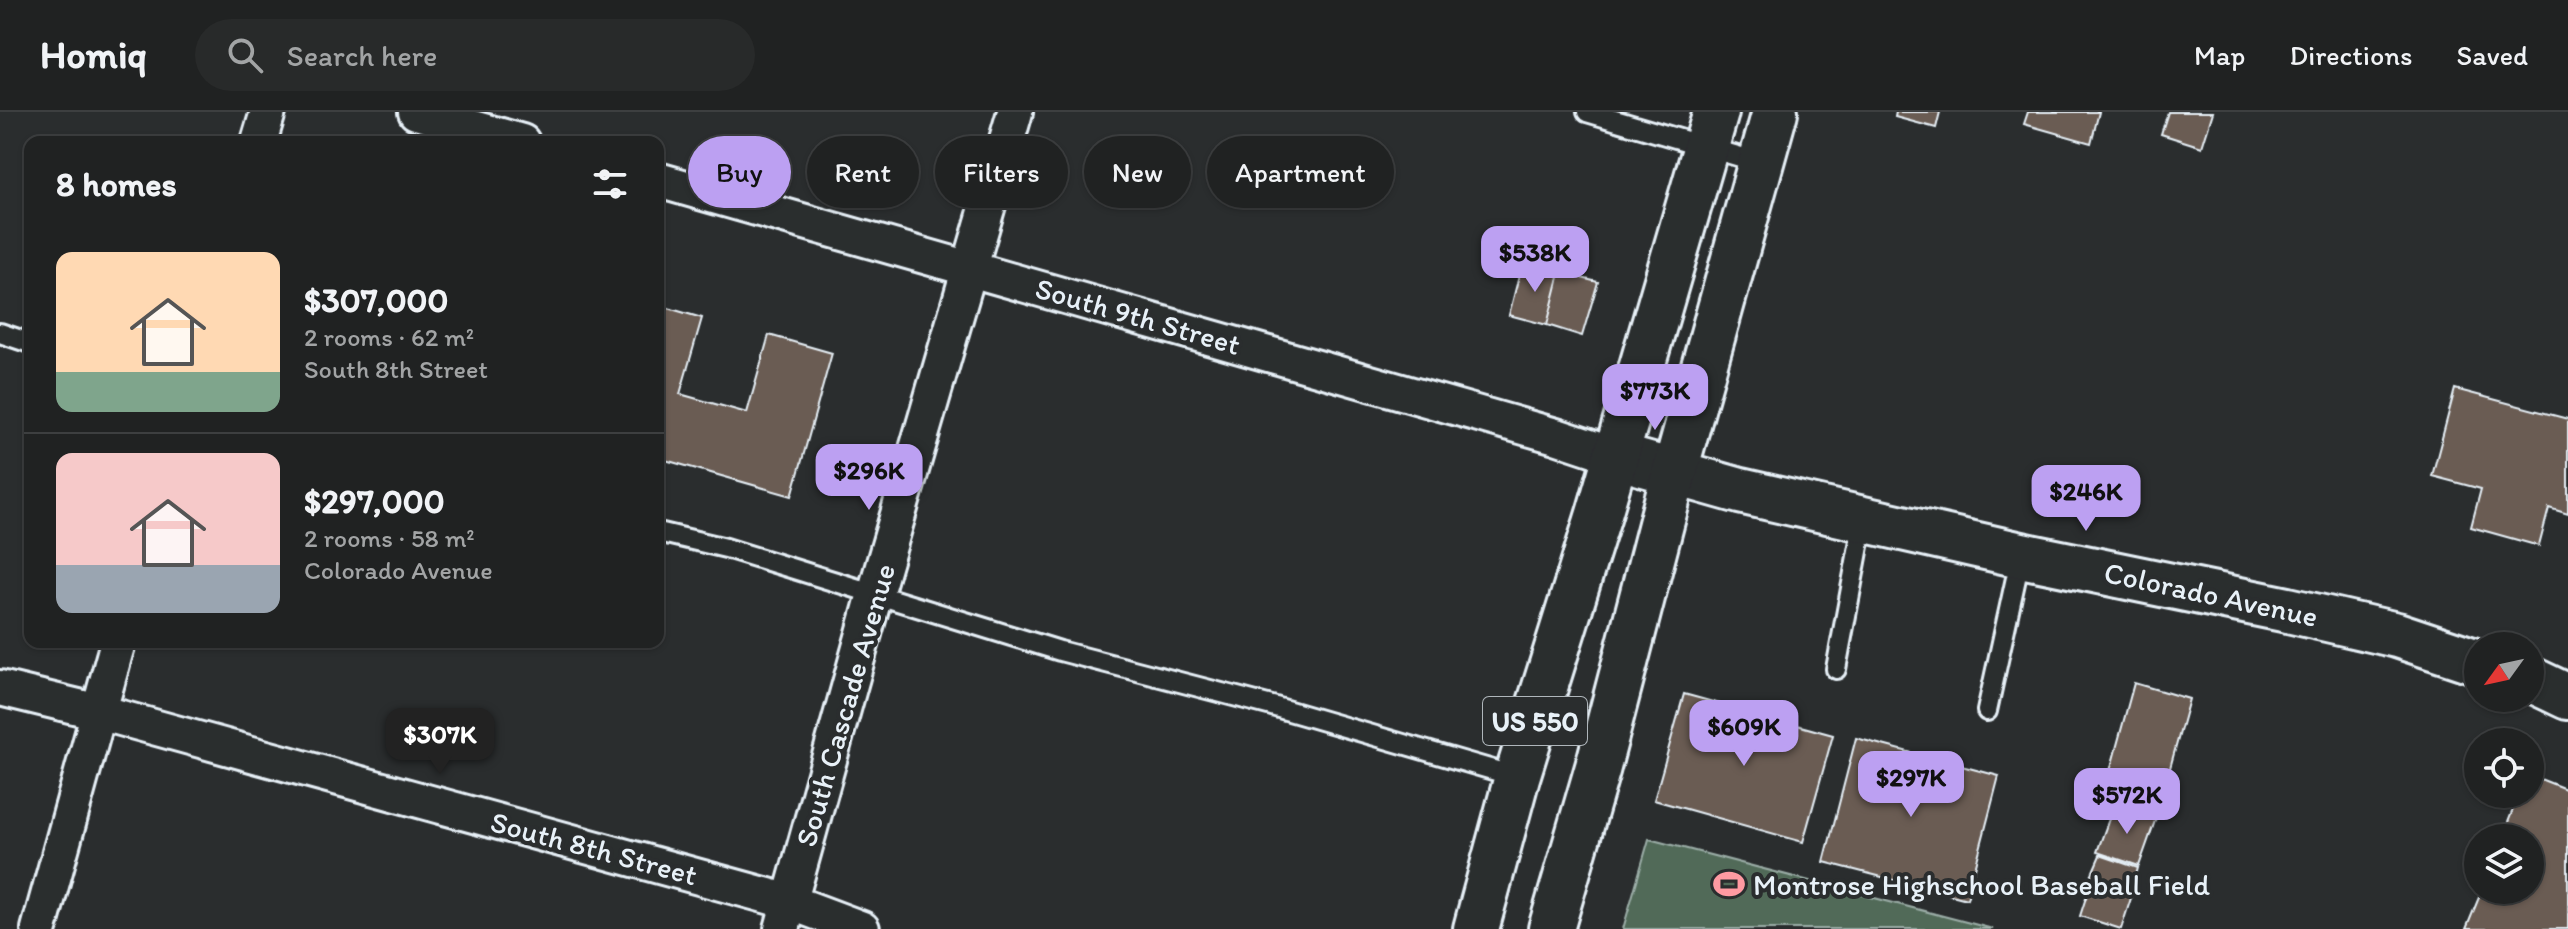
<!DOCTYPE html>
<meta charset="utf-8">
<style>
:root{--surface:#202222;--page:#282a2a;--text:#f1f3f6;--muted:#a2a4a5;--line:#3d3f40;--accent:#bca0f2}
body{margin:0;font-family:Itim,sans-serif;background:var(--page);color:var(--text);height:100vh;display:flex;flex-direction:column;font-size:30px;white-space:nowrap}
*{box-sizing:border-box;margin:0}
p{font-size:26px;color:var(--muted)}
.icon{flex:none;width:44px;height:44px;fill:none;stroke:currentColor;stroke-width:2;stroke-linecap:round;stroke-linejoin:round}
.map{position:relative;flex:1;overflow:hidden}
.side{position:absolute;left:24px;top:24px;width:640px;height:512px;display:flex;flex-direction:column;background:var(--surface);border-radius:16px;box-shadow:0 2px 6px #0004,0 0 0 2px var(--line)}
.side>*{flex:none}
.banner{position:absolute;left:688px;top:24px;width:760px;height:72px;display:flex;gap:16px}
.needle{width:52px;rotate:237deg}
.buttons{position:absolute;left:2464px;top:520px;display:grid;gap:16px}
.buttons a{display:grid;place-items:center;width:80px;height:80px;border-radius:50%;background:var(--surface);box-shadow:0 2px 6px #0004,0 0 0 2px var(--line);font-size:40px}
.price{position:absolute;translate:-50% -68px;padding:0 18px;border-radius:16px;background:var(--accent);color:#111;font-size:26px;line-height:52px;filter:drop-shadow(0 2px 4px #0008)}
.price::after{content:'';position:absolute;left:50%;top:48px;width:24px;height:18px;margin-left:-12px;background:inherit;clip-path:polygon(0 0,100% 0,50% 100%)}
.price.current{background:#222;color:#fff}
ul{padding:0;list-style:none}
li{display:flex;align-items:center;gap:24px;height:200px;padding:0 32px}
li+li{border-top:2px solid var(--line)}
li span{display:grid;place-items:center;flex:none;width:224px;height:160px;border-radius:16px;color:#555}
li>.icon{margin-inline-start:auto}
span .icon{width:96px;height:96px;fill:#fffc;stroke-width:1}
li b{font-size:34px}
h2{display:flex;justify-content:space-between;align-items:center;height:96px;padding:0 32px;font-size:34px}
.tag{padding:0 28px;border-radius:36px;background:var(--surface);box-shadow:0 2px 6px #0004,0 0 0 2px var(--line);font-size:28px;line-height:72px}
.tag.current{background:var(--accent);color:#111}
header{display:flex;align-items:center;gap:48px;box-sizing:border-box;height:112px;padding:0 40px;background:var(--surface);border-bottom:2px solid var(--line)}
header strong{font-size:38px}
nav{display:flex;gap:44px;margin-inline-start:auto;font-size:28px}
.search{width:560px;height:72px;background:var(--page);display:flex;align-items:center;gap:20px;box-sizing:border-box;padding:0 28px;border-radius:44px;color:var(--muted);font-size:30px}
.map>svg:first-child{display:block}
</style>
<header>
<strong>Homiq</strong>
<div class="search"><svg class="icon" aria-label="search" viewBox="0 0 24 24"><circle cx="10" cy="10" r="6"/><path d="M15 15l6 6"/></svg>Search here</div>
<nav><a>Map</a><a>Directions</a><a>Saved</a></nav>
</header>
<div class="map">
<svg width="2568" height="817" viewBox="0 0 2568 817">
<rect width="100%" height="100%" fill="#2a2d2e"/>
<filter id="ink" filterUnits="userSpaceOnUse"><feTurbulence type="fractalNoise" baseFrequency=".0125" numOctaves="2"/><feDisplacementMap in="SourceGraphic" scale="16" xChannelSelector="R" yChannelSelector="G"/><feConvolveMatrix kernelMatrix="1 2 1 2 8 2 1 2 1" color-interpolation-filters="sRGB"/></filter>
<g filter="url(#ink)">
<path fill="#516a58" stroke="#9caea8" stroke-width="2" d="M1649,727L1993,817H1623Z"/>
<path fill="#6b5c52" stroke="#e8f1f8" stroke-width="2" d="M1896,0H1940L1936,16L1895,5Z
M2028,0H2099L2091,31L2024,12Z
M2168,0H2213L2202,35L2161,22Z
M1522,152L1560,161L1547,213L1509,203Z
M1560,161L1598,170L1582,224L1547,213Z
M658,193L702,206L680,282L747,301L769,223L832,241L792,384L658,346Z
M2455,277L2568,307V402L2549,396L2539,434L2471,415L2481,377L2432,364Z
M2134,571L2189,587L2159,696L2104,681Z
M1684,582L1833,623L1803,730L1654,688Z
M1856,626L1999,664L1967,787L1824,750Z
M2530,663L2568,678V817H2466L2482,778H2530V726H2502L2519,682H2530Z
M2113,696L2156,706L2139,754L2097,740Z
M2100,743L2138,756L2132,778L2091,764Z
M2092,767L2133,780L2121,817L2080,804Z"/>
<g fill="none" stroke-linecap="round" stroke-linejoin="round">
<defs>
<path id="lane" d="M1587,0L1761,51
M0,221L30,231
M658,420L726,436L1060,539L1272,594L1517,665
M1836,557L1864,407
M1987,599L2021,443"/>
<path id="street" d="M416,0L522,30
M259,30L268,0
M658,68L1556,324L1616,344
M0,576L99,600L790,790L862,817
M39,817L118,530
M782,817L875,482L1015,0"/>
<path id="secondary" d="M1616,344L1740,379L2021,443L2288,498L2397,523L2478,550
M2530,567L2568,585"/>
<path id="highway" d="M1476,817L1517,665L1599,402L1716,0
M1551,817L1598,655L1674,362L1775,0"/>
</defs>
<use href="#lane" stroke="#e8f1f8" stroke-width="24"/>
<use href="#street" stroke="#e8f1f8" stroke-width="40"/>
<use href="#secondary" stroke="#e8f1f8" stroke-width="50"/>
<use href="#highway" stroke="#e8f1f8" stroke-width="50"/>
<use href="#lane" stroke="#2a2d2e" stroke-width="18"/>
<use href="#street" stroke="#2a2d2e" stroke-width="34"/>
<use href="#secondary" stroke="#2a2d2e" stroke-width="44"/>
<use href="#highway" stroke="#2a2d2e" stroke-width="44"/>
</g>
</g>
<defs>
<symbol id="stadium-bare" viewBox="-9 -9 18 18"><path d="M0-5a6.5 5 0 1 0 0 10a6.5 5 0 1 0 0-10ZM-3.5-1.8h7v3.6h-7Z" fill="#ff9aa2" stroke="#2a2d2e" stroke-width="2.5" paint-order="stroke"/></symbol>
</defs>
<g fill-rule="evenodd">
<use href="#stadium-bare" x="1707" y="750" width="44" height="44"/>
</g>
<g text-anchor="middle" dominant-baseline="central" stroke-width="8" stroke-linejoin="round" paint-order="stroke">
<rect fill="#2a2d2e" stroke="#afb6bb" stroke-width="2" x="1483" y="585" width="104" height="48" rx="6"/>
<g font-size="28" font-weight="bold" fill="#e8f1f8">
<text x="1535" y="609">US 550</text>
</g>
<g font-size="30" fill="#e8f1f8" stroke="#2a2d2e">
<text transform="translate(1138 204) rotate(16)">South 9th Street</text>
<text transform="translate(2211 482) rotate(12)">Colorado Avenue</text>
<text transform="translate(845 593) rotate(-74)">South Cascade Avenue</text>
<text transform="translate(594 736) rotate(15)">South 8th Street</text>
</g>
<g font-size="30" fill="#e8f1f8" stroke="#2a2d2e" text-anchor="start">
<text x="1753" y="772">Montrose Highschool Baseball Field</text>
</g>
</g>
</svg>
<div class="buttons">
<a><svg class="needle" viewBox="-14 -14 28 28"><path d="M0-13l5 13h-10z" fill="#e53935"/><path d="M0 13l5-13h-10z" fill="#a2a4a5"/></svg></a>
<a><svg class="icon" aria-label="locate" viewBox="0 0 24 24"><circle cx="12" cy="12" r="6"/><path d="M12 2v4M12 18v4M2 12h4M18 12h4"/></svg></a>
<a><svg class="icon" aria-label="layers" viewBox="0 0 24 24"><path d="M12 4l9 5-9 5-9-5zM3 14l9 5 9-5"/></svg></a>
</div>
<b class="price" style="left:1535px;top:182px">$538K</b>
<b class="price" style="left:1655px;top:320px">$773K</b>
<b class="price" style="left:869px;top:400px">$296K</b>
<b class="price" style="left:2086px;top:421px">$246K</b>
<b class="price" style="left:1744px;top:656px">$609K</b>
<b class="price current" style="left:440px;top:664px">$307K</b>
<b class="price" style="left:1911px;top:707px">$297K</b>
<b class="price" style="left:2127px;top:724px">$572K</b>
<div class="banner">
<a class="tag current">Buy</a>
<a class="tag">Rent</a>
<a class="tag">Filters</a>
<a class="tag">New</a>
<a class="tag">Apartment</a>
</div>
<section class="side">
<h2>8 homes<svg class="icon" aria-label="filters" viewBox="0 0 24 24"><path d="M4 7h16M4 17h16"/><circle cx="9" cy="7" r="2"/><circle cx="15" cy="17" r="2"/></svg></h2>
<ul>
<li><span style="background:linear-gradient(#ffd9b3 75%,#7fa58c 0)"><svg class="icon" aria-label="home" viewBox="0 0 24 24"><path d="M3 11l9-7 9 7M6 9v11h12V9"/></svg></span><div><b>$307,000</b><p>2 rooms · 62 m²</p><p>South 8th Street</p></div></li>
<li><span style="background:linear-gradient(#f6c9c9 70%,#9aa5b1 0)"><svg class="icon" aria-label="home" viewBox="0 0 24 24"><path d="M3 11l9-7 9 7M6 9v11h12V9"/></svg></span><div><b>$297,000</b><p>2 rooms · 58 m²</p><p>Colorado Avenue</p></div></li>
</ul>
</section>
</div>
